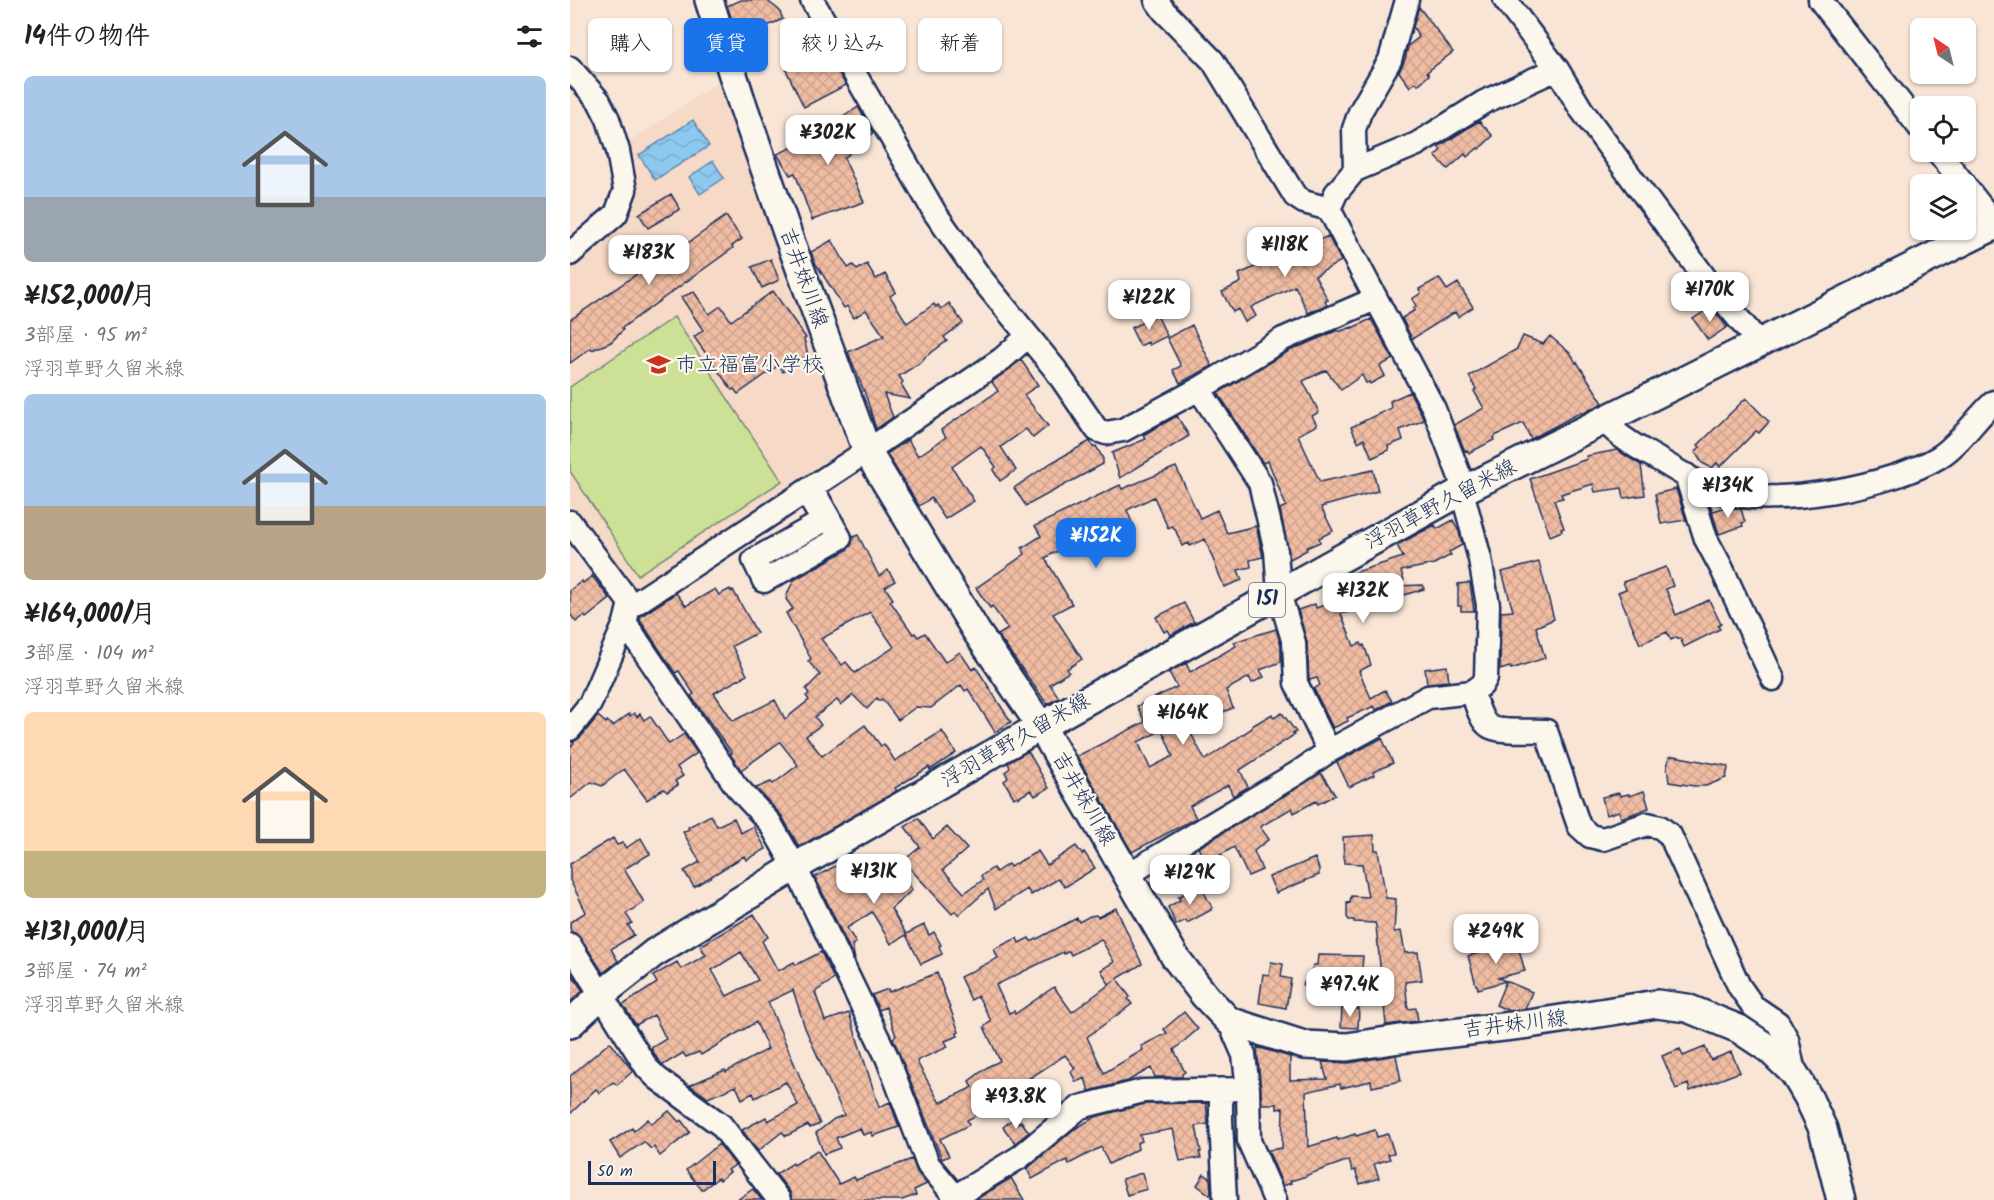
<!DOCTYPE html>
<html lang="ja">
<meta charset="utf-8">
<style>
:root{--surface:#fff;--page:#f6f6f6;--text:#202124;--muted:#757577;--accent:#1a73e8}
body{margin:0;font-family:Kalam,"Klee One",sans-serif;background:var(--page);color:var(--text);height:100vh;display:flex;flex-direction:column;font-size:22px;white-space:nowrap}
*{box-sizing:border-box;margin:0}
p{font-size:20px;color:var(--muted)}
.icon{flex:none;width:33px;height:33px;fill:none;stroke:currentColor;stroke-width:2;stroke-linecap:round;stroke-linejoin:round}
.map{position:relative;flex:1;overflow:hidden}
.panel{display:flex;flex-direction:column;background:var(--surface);width:570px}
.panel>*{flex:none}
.hud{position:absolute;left:18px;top:18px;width:570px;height:54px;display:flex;gap:12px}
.needle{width:39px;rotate:325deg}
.fabs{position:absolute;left:1340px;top:18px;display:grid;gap:12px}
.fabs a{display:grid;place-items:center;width:66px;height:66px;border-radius:9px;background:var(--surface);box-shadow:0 2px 4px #0004;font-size:30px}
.scale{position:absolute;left:18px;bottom:15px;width:128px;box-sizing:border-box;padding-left:6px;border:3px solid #1b2f5e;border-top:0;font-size:16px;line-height:21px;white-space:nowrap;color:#1b2f5e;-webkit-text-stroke:4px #fbf7ec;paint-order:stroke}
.price{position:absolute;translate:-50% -51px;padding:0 14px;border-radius:12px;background:#fff;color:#222;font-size:20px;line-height:39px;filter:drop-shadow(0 2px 3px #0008)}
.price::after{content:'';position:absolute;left:50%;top:36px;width:18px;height:14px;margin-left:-9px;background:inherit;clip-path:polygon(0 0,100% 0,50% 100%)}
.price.current{background:var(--accent);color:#fff}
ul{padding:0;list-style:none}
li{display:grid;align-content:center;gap:12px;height:318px;padding:0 24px}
li span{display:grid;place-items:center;height:186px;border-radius:9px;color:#555}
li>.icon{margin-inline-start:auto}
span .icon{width:108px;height:108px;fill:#fffc;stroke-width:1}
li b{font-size:26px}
h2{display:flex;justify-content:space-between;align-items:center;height:72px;padding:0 24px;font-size:26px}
.tag{padding:0 21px;border-radius:9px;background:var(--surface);box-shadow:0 2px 4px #0004;font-size:21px;line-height:54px}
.tag.current{background:var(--accent);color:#fff}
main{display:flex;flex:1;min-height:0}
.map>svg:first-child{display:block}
</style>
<main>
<section class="panel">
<h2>14件の物件<svg class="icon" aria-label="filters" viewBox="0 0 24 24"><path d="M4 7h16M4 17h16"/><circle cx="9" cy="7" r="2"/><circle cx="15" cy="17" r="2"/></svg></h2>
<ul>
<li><span style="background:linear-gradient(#a9c7e8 65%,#9aa5b1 0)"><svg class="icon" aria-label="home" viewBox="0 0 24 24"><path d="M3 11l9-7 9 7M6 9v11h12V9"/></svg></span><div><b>¥152,000/月</b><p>3部屋 · 95 m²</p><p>浮羽草野久留米線</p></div></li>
<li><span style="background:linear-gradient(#a9c7e8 60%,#b9a48a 0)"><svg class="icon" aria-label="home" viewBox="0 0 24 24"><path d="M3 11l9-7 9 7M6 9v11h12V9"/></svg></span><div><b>¥164,000/月</b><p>3部屋 · 104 m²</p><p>浮羽草野久留米線</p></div></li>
<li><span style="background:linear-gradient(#ffd9b3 75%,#c2b280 0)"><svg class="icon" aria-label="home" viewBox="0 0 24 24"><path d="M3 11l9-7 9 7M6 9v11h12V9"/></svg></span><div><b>¥131,000/月</b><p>3部屋 · 74 m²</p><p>浮羽草野久留米線</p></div></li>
</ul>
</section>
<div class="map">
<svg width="1424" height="1200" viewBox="0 0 1424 1200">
<defs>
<pattern id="water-waves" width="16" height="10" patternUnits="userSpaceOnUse" patternTransform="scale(1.5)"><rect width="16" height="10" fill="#8dc9ee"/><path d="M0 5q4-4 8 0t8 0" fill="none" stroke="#79adce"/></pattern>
<pattern id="building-cross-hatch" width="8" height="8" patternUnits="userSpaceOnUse" patternTransform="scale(1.5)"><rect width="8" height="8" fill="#f0bca2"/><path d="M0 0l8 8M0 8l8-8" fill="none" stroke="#cda28e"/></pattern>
</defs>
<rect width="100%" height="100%" fill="#f8e5d6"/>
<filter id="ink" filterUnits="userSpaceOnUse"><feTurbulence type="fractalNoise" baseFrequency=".0167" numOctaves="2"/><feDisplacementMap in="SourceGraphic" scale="12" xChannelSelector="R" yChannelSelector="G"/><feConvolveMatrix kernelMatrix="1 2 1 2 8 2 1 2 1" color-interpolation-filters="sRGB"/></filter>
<g filter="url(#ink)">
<path fill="#f6d9c6" d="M152,80L285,452L74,589L59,588L0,507V267L46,231L60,184L52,147Z"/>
<path fill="#cde196" stroke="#74887a" stroke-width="1.5" d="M104,317L212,481L68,575L0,471V387Z"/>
<path fill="url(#water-waves)" stroke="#5f8bb4" stroke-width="1.5" d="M123,120L139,146L85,180L69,155Z
M143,161L154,178L130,194L119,177Z"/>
<path fill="url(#building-cross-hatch)" stroke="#1b2f5e" stroke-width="1.5" fill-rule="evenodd" d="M171,0H196L209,10L213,19L188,30L187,26L177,30L175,27L166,31L157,6Z
M849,7L883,52L857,72L859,75L848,85L846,82L840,87L829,72L835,60L838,46L849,37L843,27Z
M255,50L276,85L234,107L216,70Z
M288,107L303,133L294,139L296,141L278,152L279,154L274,158L294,202L242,220L225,173L220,175L207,154L237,141Z
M909,121L923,136L909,149L908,148L897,157L895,154L878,169L865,156L871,150L868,147Z
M101,194L110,209L78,228L69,214Z
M156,216L172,239L162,246L163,248L52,328L53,330L41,342L22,350L21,348L0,363V320L80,265L70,252L93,236L105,252Z
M758,236L771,261L745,276L758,300L755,301L757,305L738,313L725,286L681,307L686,316L675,322L668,309L663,312L652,292L671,282L669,274L710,256L709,253L722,247L741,239L743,243Z
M262,240L278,268L283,265L287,270L297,264L306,279L315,274L326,292L320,296L337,323L364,304L366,307L368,305L371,309L379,303L393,323L374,337L377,341L354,358L353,361L329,376L333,382L331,384L340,399L314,394L323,417L306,429L296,396L278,352L314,336L296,310L284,318L277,306L274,308L244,261L241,252Z
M201,259L209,280L192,288L182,267Z
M869,278L877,290L888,283L903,307L888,317L885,312L842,339L832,318L845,310L843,308L846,306L842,299L851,293L849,289Z
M203,291L236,338L234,339L238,355L213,372L209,365L168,394L164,389L162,390L124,337L133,330L111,297L124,292L139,314L151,306L161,321Z
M1141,307L1157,327L1138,340L1123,319Z
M587,315L597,336L579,345L578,342L570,346L561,328Z
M801,319L823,359L810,366L815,376L800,384L799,382L796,383L792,375L771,390L756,370L733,381L749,412L742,416L747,425L728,435L750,482L803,470L808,491L751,507L763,531L749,538L750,542L736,548L737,550L720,559L710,509L716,506L698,461L693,463L648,393L719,351L766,331H771L782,327V328Z
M622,325L642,366L610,383L603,370L611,366L597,338Z
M953,336L973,344L980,336L1001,354L1006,363L1007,362L1033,403L1012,414L1011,412L961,439L953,423L927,435L923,438L924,440L899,453L897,450L895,451L884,425L914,408L904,391L906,389L899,376L947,349Z
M451,360L468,385L454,395L478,426L463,438L456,429L431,447L446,470L430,481L423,470L426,467L411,446L382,467L404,501L375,519L361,498L349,506L317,454L338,440L348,456L376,437L371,430L428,391L422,382Z
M840,392L854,420L830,430L833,440L818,446L819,450L802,458L794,439L788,442L781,427L821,408L820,401Z
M1176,398L1199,422L1189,433L1186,431L1150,467L1147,463L1142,468L1132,463L1125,452L1130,447L1128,445Z
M607,416L619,436L550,478L542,453L576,439L573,435Z
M520,441L523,447L526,446L533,459V464L456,506L444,488L481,463Z
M1047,450L1071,465L1075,495L1054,498L1052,488L1025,492L1023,484L991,494L993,498L984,500L994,528L991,529L992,531L980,536L960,479L1017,459L1016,456Z
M606,467L630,518L647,510L657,533L686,526L693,557L680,560L681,567L668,570L672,580L654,587L635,539L620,546L619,543L612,546L605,529L602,526L598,528L584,497L557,510L565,530L525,549L517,534L475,558L502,604L483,614L512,659L497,669L499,672L480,684L489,698L477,704L428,635L438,629L422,606L420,608L406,588L455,554L452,548L471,536L465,526L550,485L552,489Z
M1106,489L1116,520L1091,524L1085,494Z
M1139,502L1143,511L1156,507L1171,509L1175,522L1172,523L1173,526L1149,534Z
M883,520L889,532L892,545L879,552L881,555L864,564L831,571L834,580L823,586L853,585L854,589L771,614L784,646L791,643L792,646L794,645L799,659L801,665L789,671L801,698L815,690L822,701L806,710L804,706L777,718L778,721L763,728L744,689L750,685L747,678L739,680L737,642L728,610L745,604L746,608L780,596L774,576L833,557L827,545L865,525L867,529Z
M288,535L309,576L318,570L325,581L315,587L323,599L320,601L343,634L345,633L348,637L355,633L375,662L390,652L402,670L406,667L441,722L425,732L398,689L395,691L391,685L361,708L346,707L328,720L312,699L309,701L307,698L297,709L283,695L271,705L267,700L245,717L251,725L236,736L252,756L295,725L311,746L314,744L325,761L372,731L386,753L360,770L359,767L325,788L327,791L229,847L212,816L186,788L201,782L203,784L228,765L210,742L171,770L160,754L162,753L121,696L124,694L109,671L105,673L70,620L71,616L106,593L116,606L145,589L149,595L160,589L161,591L163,590L187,633L162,646L177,675L144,693L163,721L205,700L215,719L239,700L236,696L239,694L236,689L250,675L238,661L241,659L216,613L223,609L216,599L218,592L224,580L277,550L282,544L283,537ZM300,612L324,647L285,673L276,662L272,665L251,639Z
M969,562L984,619L966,627L975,658L941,669L940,667L930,670L931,612L943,611L932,572Z
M1096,567L1103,586L1096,589L1106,615L1139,600L1151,624L1148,626L1150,629L1114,647L1110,638L1108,639L1107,637L1101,640L1097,632L1070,644L1048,592L1056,589L1053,582Z
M22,576L40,599L16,618L14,616L6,622L0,614V590L12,581L13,583Z
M896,583H900L904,611H891V606H888V584Z
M614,603L624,622L601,635L598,630L594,632L586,617Z
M706,629L711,645V662L690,670L694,677L682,683L679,677L656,690L663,708L617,726L635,760L682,728V726L702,714L704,718L712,713L726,732L723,733L724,735L670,770L678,787L663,796L658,785L620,806L626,818L562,852L507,756L575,722L567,706L607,687L599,672L616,663L620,672L666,646L664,642ZM592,730L603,756L580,768L568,742Z
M877,666L879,681L857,683L855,669Z
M64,713L67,717L70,714L74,720L80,716L99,744L114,734L127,753L107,767L113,776L105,781L108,785L97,792L94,789L90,791L77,800L54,769L32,786L21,782L0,799V747L4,743L2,742L11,737L28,716L36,723L37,721L43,726L59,714L60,716Z
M812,738L823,763L803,772L804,775L779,787L767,762Z
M458,751L479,788L465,796L461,790L448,798L447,796L444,798L434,781L438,778L435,772L440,768L438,763Z
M1104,756L1157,766L1158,768L1156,778L1136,786H1124L1099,782L1097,767L1099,757Z
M751,773L765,795L748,804L746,801L724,813L722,808L690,827L699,839L684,851L692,870L678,876L664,847L637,863L628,848Z
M1074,791L1079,808L1051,818L1049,811L1036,815L1032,797L1049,793L1050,796L1059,794V796Z
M141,815L147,826L164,818L171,833L183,826L196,849L176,860L174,856L124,887L114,871L130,862L113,832L119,829L118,827Z
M348,818L363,839L377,827L397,849L373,870L394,893L413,880L411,876L423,868L426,872L438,864L440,867L468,851L477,865L506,846L512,854L514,852L525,868L495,887L488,879L461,895L457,889L426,909L418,889L389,915L385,911L382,914L333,861L350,847L335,827Z
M804,835L805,850H808L816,898L826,899L824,932L831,931L835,953L848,952L852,980L835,982L838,1009L846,1008L848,1021L816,1025L806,926L805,923L784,922V920H779L777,917V902L780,903L781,896L798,897L792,864L774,863L773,837Z
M43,838L47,845L53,843L56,848L71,838L80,854L54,869L74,902L56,914L62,923L58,925L64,935L41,949L48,961L33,973L11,938L2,932L0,928V922L16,912L0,880V864Z
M745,858L749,869V875L706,893L699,877Z
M282,861L295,883L316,868L319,872L329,864L342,890L321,909L336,934L354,925L359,935L364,932L371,945L369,946L372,954L351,964L336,935L321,944L302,912L277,928L286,943L282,945L285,960L245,877L269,864L271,867Z
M624,864L631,880L618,886L611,870Z
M630,885L642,907L641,910L617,923L616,920L606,925L598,907L610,900L608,897Z
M546,908L572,964L547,979L560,997L558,999L562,1004L517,1037L534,1073L573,1050L571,1046L597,1033L594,1029L614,1012L628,1029L604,1050L615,1072L612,1074V1077H585L581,1068L558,1081L519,1091L515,1078L506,1082L501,1072L505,1068L495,1055L460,1078L438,1088V1089L409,1108L411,1113L397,1120L399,1125L370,1139L379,1156L372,1159L323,1038L326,1036L316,1007L309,1010L302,995L318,989L319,992L367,973L389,1032L387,1033L388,1036L375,1041L378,1047L348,1060L347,1062L370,1103L403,1087L399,1081L419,1066L430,1061L414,1027L421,1021L408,996L401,1000L390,977L428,958L424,949L447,938L449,943L459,938L461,941H463L507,918L509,922L520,916L526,915L528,917ZM531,939L544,962L531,970L539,984L544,981L502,1012L484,987L445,1014L444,1011L439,1013L426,985L493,952L494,954L499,951L501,955Z
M184,914L198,937L192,941L208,971L224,962L226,965L251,952L264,979L245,992L255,1021L279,1013L309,1107L320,1102L329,1127L303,1136L302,1132L293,1135L290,1128L266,1138L270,1148L254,1154L246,1133L264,1119L274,1115L235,1028L223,990L198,1002L250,1124L240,1128L238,1125L216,1136L212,1132L188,1151L172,1130L196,1117L198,1121L228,1105L216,1082L185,1098L183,1093L172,1099L166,1086L138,1098L120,1085L155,1070L156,1072L198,1049L186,1022L131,1055L129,1052L116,1057L113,1053L93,1065L88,1060L81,1048L96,1039L84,1015L66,1025L53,1005L87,983L83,976L107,962L111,969L136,955L130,946ZM171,952L188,980L157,996L142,970Z
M947,943L955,971L928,978L936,981L908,989L907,985H906L898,956Z
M748,955L793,956L791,982L767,983V985H733L744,965H747Z
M701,962L713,964L711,977L721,979L716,1008L689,1003L693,974L699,975Z
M0,972L13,991L0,1002Z
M936,981L962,992L955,1009L939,1011L926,1005Z
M772,1008L789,1009L788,1028L771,1027Z
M40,1042L63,1071L47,1085L43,1082L30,1093L26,1089L0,1114V1076Z
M687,1047L720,1057V1080L757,1079L752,1062L779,1063L826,1055L831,1081L802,1087L801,1081L771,1088L770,1084L736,1092L738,1147L767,1138L768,1140L785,1134L786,1136L805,1130L807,1137L818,1134L824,1153L818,1154L820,1159L804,1164L809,1178L790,1184L785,1170L782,1171L779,1160L737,1175V1176L720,1181L721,1183L713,1186L698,1150L712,1148L713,1108L707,1109V1104H692Z
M1135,1047L1141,1060L1161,1052L1170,1072L1120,1091L1118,1084L1106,1089L1092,1056L1110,1049L1113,1056Z
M636,1103L638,1124L626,1126L631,1152H629L631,1158L610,1161L603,1129L570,1135L572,1141L567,1143L568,1149L539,1164L531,1147L499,1164L497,1160L462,1179L457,1169L503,1130L525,1117L575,1104Z
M99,1111L109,1122L111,1120L120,1132L90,1156L84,1147L81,1149L74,1142L50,1158L40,1142L62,1128L64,1131L78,1119L82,1124Z
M445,1117L449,1123L451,1121L459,1132L445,1143L433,1127Z
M149,1144L165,1165L158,1170L160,1172L150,1180L148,1178L132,1190L116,1170Z
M247,1150L269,1184L284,1177L286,1180L342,1159L347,1172L357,1184L344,1190L346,1195L332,1200H222L220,1192L206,1174L223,1163L224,1165Z
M572,1173L577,1189L557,1195L552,1179Z
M634,1174L640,1178L641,1193L640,1195L627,1185Z
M441,1178L454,1200H405L433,1183Z
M183,1189L192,1200H167Z"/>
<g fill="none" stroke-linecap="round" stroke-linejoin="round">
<defs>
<path id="minor" d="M242,0L365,213L410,277L485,369L527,430L536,433L553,430L629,389L713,339L805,299
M586,0L594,11L643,61L725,196L734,202L759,209
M935,0L987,69L1011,109L1141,286L1189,343
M1250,0L1350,128
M0,68L29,101L38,119L48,151L55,190L46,214L0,254
M1368,152L1394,184
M785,170L847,144L914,102L987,69
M1395,186L1424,223
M629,389L690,483L706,551L709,593L724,643L726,683L759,751
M1034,421C1041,427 1047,434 1055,439C1064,446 1076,452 1086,458C1107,470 1128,485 1151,492C1204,508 1322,486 1369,457C1390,444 1405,419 1424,402
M1116,475L1136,539L1151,567L1203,679
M236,492L253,521L184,560L194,581L270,538L242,488
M0,522L60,603L55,623L20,704L0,729
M60,607L297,451L432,359L458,336
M55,623L166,786L200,823L225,867L317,1057L358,1164L388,1200
M902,692C906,702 910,720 919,726C928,733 963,730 976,731L1009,826L1020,836L1033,839L1077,824L1090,827L1100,835L1169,986L1183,1006L1208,1023L1217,1039L1224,1073
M557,875L729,772L759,751L858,697L902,692L912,685L916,678L918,605L910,559L892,491L890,477L864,409L759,209L766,193L785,170L784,129L790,112L820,60L837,0
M0,945L77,1068L87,1078L151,1125L209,1200
M659,1021L674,1055L678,1089L679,1141L705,1200
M651,1090V1121L655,1200
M386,1196L450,1157L510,1107L573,1091L678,1089"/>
<path id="major" d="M139,0L171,100L219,238L297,451L406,631L471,726L605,957L635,996L659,1021L734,1045L777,1047L830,1039L959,1024L1087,1004L1117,1008L1169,1029L1199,1049L1224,1073L1238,1097L1253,1129L1271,1200
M0,1024L32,994L84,953L225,867L471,726L892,491L1424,226"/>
</defs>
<use href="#minor" stroke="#1b2f5e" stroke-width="27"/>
<use href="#major" stroke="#1b2f5e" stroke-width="32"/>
<use href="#minor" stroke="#fbf7ec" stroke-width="22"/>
<use href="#major" stroke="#fbf7ec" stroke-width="27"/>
</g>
</g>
<defs>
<symbol id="school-bare" viewBox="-9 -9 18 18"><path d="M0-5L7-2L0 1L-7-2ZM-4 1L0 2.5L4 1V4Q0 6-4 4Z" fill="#c8321e" stroke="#fbf7ec" stroke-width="2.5" paint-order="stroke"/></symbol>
</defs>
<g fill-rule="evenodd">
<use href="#school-bare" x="72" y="348" width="33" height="33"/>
</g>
<g text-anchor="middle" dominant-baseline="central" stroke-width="4.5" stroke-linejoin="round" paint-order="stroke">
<rect fill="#fbf7ec" stroke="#5e6b89" stroke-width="1.5" x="679" y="583" width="36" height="34" rx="4.5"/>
<g font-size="20" font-weight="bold" fill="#1b2f5e">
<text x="697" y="600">151</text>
</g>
<g font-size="21" fill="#1b2f5e" stroke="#fbf7ec">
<text transform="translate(233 278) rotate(70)">吉井妹川線</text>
<text transform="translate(871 505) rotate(-28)">浮羽草野久留米線</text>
<text transform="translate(446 741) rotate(-30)">浮羽草野久留米線</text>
<text transform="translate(513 799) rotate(60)">吉井妹川線</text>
<text transform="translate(945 1025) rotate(-7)">吉井妹川線</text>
</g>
<g font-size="21" fill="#1b2f5e" stroke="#fbf7ec" text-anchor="start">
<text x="106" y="365">市立福富小学校</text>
</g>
</g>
</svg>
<div class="fabs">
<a><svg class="needle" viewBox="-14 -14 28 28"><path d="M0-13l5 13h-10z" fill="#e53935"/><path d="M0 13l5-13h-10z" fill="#757577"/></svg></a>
<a><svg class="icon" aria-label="locate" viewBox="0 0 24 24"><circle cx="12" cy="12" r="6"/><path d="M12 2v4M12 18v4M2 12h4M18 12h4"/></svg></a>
<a><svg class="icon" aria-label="layers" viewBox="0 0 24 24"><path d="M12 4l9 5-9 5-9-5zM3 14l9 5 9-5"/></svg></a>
</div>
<div class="scale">50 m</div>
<b class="price" style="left:258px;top:166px">¥302K</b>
<b class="price" style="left:715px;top:278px">¥118K</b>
<b class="price" style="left:79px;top:286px">¥183K</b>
<b class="price" style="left:1140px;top:323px">¥170K</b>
<b class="price" style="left:579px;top:331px">¥122K</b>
<b class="price" style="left:1158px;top:519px">¥134K</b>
<b class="price current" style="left:526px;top:569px">¥152K</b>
<b class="price" style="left:793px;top:624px">¥132K</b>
<b class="price" style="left:613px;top:746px">¥164K</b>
<b class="price" style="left:304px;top:905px">¥131K</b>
<b class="price" style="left:620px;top:906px">¥129K</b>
<b class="price" style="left:926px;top:965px">¥249K</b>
<b class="price" style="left:780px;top:1018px">¥97.4K</b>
<b class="price" style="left:446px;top:1130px">¥93.8K</b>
<div class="hud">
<a class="tag">購入</a>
<a class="tag current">賃貸</a>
<a class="tag">絞り込み</a>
<a class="tag">新着</a>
</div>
</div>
</main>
